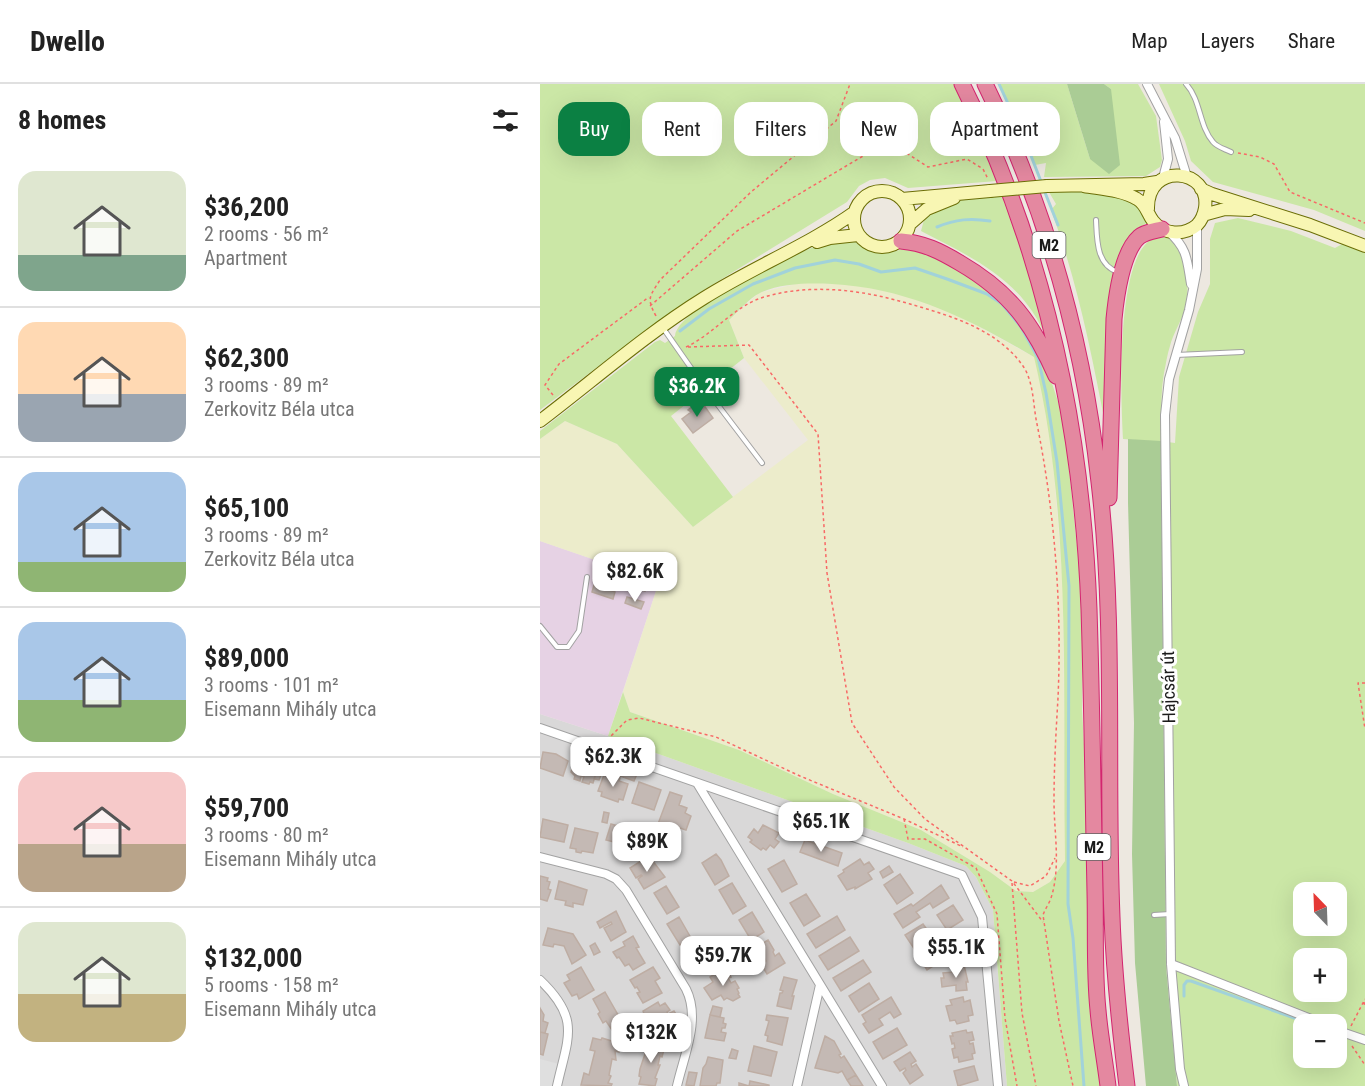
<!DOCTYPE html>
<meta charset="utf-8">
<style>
:root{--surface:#fff;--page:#f6f6f6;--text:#222;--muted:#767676;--line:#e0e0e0;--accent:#0b8043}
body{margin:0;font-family:"Roboto Condensed",sans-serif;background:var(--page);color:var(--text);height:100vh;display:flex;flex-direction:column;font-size:22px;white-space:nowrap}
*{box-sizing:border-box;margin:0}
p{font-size:20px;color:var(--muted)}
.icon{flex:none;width:33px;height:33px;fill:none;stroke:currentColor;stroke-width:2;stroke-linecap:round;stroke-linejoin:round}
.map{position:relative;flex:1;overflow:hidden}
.sheet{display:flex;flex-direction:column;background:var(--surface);width:540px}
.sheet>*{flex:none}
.guide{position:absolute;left:18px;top:18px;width:570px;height:54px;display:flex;gap:12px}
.needle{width:39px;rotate:337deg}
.fabs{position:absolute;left:753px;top:798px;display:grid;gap:12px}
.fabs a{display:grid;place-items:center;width:54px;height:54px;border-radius:12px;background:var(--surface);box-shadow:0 6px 24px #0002;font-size:30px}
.price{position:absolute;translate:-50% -51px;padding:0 14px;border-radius:12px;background:#fff;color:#222;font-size:20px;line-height:39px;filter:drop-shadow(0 2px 3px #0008)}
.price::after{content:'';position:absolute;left:50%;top:36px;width:18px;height:14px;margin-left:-9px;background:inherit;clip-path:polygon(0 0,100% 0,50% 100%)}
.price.current{background:var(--accent);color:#fff}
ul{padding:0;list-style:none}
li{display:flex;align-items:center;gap:18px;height:150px;padding:0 18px}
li+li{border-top:2px solid var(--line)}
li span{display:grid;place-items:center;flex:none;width:168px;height:120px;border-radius:18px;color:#555}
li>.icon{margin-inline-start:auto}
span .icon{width:72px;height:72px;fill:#fffc;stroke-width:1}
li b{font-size:26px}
h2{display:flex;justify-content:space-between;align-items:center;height:72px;padding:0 18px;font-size:26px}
.pill{padding:0 21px;border-radius:18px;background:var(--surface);box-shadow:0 6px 24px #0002;font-size:21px;line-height:54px}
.pill.current{background:var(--accent);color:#fff}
header{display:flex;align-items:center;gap:36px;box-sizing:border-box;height:84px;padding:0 30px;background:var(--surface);border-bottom:2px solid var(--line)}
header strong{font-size:28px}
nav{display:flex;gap:33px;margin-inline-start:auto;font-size:21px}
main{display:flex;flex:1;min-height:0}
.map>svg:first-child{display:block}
</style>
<header>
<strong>Dwello</strong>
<nav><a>Map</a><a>Layers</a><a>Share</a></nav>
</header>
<main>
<section class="sheet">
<h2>8 homes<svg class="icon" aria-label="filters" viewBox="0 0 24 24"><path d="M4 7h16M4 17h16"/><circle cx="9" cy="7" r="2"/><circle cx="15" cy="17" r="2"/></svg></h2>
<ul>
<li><span style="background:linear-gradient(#dfe7d0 70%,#7fa58c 0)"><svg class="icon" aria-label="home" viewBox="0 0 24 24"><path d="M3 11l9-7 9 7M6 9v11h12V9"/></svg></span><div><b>$36,200</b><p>2 rooms · 56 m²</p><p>Apartment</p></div></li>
<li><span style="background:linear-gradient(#ffd9b3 60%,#9aa5b1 0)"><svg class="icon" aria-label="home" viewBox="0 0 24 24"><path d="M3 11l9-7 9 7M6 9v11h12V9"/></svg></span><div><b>$62,300</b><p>3 rooms · 89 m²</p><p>Zerkovitz Béla utca</p></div></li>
<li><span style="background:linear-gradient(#a9c7e8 75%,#8fb573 0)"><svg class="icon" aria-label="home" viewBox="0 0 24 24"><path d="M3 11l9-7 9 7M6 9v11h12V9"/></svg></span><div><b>$65,100</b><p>3 rooms · 89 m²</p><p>Zerkovitz Béla utca</p></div></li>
<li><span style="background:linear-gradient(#a9c7e8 65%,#8fb573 0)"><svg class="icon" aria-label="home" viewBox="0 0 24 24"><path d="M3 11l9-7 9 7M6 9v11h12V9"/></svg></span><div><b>$89,000</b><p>3 rooms · 101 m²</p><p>Eisemann Mihály utca</p></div></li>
<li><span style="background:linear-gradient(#f6c9c9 60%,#b9a48a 0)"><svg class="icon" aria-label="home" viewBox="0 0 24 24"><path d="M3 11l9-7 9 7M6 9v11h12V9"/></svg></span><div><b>$59,700</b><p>3 rooms · 80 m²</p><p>Eisemann Mihály utca</p></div></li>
<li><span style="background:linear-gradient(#dfe7d0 60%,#c2b280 0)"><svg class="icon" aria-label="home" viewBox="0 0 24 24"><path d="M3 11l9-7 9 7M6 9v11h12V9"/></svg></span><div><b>$132,000</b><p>5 rooms · 158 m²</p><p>Eisemann Mihály utca</p></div></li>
</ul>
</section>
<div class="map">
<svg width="825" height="1002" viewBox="0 0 825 1002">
<rect width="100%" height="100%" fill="#ede8e0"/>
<path fill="#d9d8d8" d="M0,630L68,652L368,759L426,782L436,793L453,826L467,1002H0Z"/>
<path fill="#e6d2e4" d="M0,457L119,498L68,652L0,630Z"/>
<path fill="#ececcb" d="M264,198L314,201L353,208L391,220L421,233L494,273L502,309L513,378L523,503L525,777L510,798L493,808L476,807L450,788L381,746L293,710L199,666L90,628L83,608L119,498L0,457V355L25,337L77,360L153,443L268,356L204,274L189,236L219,209Z"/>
<path fill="#cbe7a6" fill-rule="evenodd" d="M0,0H414L457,97L368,104L345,94L330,96L319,102L307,118L159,209L119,237L0,326Z
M459,0H527L550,75L571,5L564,0H598L616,32L622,76L620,83L606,92L504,93L506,79L495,81L487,59Z
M619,0H825V147L774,126L673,98L651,77L645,57Z
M545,107L579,110L601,119L607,138L594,151L586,165L565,339C551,267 537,196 511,126L516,120L509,108Z
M463,111L474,137L510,260C504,249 499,237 492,227C467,189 420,167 381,147L385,132L421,116Z
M698,134L751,147L795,164L804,159L825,168V1002H637L626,883L621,358L583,355C581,319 574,160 618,153C624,152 630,154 634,159C648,175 650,203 645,224C642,237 633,249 630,262C627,271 626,280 624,289C620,311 622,335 621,357L635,359L639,293L658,228L670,200V155L675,139ZM764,808H796V842H764ZM764,874H796V908H764ZM764,940H796V974H764Z
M311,155L327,166L337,169L357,167L363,164L391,168L463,213L507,284L524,336L543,520L542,626L564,1002H467L453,826L436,793L426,782L368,759L68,652L83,608L90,628L199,666L293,710L381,746L450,788L476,807L493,808L510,798L525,777C522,609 533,438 494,273C430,235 367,204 292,200C269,199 241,199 220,209C209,214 198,228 189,236L204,274L131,332L193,413L153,443L77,360L25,337L0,355V347L115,258L120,256L125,259L135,252C136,225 253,169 280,161C290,157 301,157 311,155Z"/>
<path fill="#aacc95" d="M527,0H564L571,5L580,81L569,90L550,75Z
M588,355L621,357L626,883L637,1002H606L595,879L592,770L594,639L588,419Z"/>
<path fill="#dfdfdf" d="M0,975L19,980L13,1002H0Z"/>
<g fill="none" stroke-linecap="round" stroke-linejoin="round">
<path stroke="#a1d2da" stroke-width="3" d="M459,0L486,59L502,100
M504,106L518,141
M397,143C416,135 431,134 450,137
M140,247L169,225L213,200L255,184L295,176L319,180L341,188L375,184L407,195L447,210L462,220L481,243L498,274L506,309L517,378L529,502L528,820L533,854L544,1002
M644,912V901L647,897H651L771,940"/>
</g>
<path fill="#c4b9b4" stroke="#beada3" stroke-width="1.5" d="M163,320L173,334L153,349L142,335L151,328L148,326L153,322L155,325Z
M66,485L108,499L105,507L63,494Z
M54,501L75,508L73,515L52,508Z
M87,513L104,518L101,525L85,519Z
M3,668L16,670L28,677L23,692L0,684Z
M35,675L58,683L53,699L50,698L49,700L42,698L44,693L41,692L40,697L34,695L35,692L31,688Z
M77,683L97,690L94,697L75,690Z
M58,684L63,686L59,696L54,695Z
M64,691L72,694L73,691L80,694L79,697L88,700L83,716L79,715L78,718L61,712L62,708L58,707Z
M99,698L121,706L114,726L92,719Z
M130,708L142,712L139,721L147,724L145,729L151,732L146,746L137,743L135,746L118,740Z
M64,728L69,729L67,739L62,738Z
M3,735L28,741L24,758L0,753Z
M71,740L107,750L102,765L66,756Z
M223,741L239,749L235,755L239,758L234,764L230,761L226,766L223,764L221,766L210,758L212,756L208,753L214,745L218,749Z
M35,744L58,749L53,769L42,767L41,769L36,768V765L30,764Z
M265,756L302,769L298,782L260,768Z
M176,770L181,776L189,792L175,801L162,779Z
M107,773L109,777L112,776L125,793L104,805L98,795L102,792L101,791L96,794L90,784Z
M320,775L324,781L329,778L334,785L328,789L332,795L315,805V803L307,806L298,792L304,788L303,786Z
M244,776L257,800L242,808L228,785Z
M349,782L353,788L343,794L340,788Z
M360,790L373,809L357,820L344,801Z
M0,792L8,794L7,797L10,798L8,805L11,806L7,817L0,815Z
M19,797L47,806L43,821L33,819V823L25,821L26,817L15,815Z
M192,799L206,822L193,830L179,806Z
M401,801L409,814L393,824L390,819L376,828L380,833L363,844L354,830L371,820L373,822Z
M126,802L139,823L127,830L114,809Z
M266,810L280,832L264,842L250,819Z
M413,821L423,836L407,846L397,831Z
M76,827L86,848L71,857L64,844L72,840L71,838L60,844L57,838Z
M212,828L224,848L211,856L199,836Z
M297,832L305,846L276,864L267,850Z
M139,833L151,854L140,861L127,840Z
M383,840L393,854L375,866L365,851Z
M8,844L33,850L46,871L32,880L24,862L14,860L13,863L3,861Z
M93,852L99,863L96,864L105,879L93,886L89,880L85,882L79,873L77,874L73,868L85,862L83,858Z
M310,853L319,867L288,886L279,872Z
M411,854L420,868L407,880L404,875L387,886L382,878L385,877L381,871Z
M228,856L234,866L233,868L235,872L239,869L245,879L227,890L221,880L226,877L224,873L217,877L211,866Z
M55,859L60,868L54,871L50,862Z
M157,862L169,882L158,890L145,869Z
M323,876L331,888L301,907L293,894Z
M424,881L428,898H426L427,906L416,907V901L402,903L401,894H404L403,889L414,888L413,882Z
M41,883L54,906L39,915L37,910L32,912L24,899L30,896L27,891Z
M113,883L120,894L115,897L122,909L103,919L97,909L100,908L97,903L95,904L90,896Z
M185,884L191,893L188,894L191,899L195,897L199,904L197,905L199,909L198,910L200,913L193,917L187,914L184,916L181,911L172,916L164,904L173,898L170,893Z
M244,893L257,896L252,912H254L251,925L237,922L240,909H242L243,907L240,906Z
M329,899L339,915L319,928L309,912Z
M65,908L85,943L74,949L66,937L63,939L58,930L60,928L53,915Z
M351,913L361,930L354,934L350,928L339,935L343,941L329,949L323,940L326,938L322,931Z
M423,913L424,918L430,916L433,931L428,932L429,937L417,940L415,936L410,937L406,922L412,921L410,916Z
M118,918L120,922L125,919L130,926L127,928L128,930L134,927L139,935L133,939L134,942L118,951L117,948L111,951L107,945L115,938L114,936L103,941L98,933L104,930L103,927Z
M173,922L182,924L180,933L170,931Z
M0,924L4,931L3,937L8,939L5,949L0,948Z
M170,931L184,934L183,939L186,940L185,944H182L181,948L186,949L184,957L165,954Z
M227,931L248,934L242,961L227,957L228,952L225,951L229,937L226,936Z
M357,944L367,961L343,975L333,958Z
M426,946L427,949L432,948L434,956L429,957L430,960L433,959L435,969L432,970L433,975L419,978L418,973L414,974L412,965L415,964L414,959L412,960L410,952H413L412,949Z
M0,948L8,950L3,971L0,970Z
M285,952L294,957L301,970L299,971L301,974L304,972L316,991L307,996L302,987L298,989L275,984Z
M53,954L61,956L62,954L81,960L79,968L75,967L76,976L72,975L69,991L71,992L68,999L72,1000L71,1002L41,1001L44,989L49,991L55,967L50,966Z
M109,958L125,962L122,973L120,972L118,981H120L115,994L117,995L115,1002L99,1000L101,993L99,992L100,985Z
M214,962L237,968L231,992L208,987Z
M192,965L198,967L196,975L189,974Z
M370,968L376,977L371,980L372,983L376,980L383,991L370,1000L363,989L366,986L365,984L360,987L354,978Z
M168,973L183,976L180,999H177L176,1002H160L163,984L166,980Z
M434,982L438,996L418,1002L414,987Z
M149,988L157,989L154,1002L146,1001Z
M316,991L323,1002H311L307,996Z
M210,997L229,1001V1002H199V999L209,1002Z"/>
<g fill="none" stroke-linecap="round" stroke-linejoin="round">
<defs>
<path id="lane" d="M646,0C661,16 659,42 673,58C677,63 685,65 691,68
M556,136C557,155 556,181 578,188
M123,244L165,304L222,379
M636,271L702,268
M0,542L17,563H28L39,547L47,493
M614,831L630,830"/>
<path id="street" d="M607,0L635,54L647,93
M623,94L628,75L624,38
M629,148C648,165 647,177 651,200
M0,644L422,791L442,833L458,1002
M157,699L342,1002
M0,773L66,790L76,795L86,806L146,905C161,935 144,971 137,1002
M631,880L784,940
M0,896C41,935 28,953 17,1002
M796,946L825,956
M257,1002L280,901
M644,1002L640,985L631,880L625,331L629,295L649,226L657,185V141"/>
<path id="secondary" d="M507,102L604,100L617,98
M544,102C561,105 582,106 597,115C606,120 607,129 613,137C624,151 644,152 657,141C662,136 664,130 665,124C671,84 607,77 608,125
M661,105L672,110L770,141L825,162
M314 135a28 28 0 1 1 56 0a28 28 0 1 1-56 0Z
M362,115L450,107
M663,131L685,125L709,126
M371,139L387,125L414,114
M277,158L290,154L318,151
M0,337C54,296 106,250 164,214C213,183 267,162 315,128"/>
<path id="highway" d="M422,0C504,163 542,343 549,525C552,619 553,713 555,808C556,847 554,887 558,926C560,951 565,977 568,1002
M445,0C506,124 544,260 559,398C576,542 566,688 572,833C574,890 580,946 587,1002
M361,157C384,159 400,167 420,179C470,208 493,240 516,292
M569,414L574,235C576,214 582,168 599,153C605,148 614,147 622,145"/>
</defs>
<use href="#lane" stroke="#a2a2a2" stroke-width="6"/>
<use href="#street" stroke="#a2a2a2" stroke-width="10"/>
<use href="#secondary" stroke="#6b6e06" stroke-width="14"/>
<use href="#highway" stroke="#d3256f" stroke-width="17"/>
<path stroke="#f86966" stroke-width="1.5" stroke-dasharray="3 3" stroke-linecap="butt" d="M698,69L720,73L734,80L750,108L825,139
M110,222L197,147L328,69L368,70L388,83L427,75L443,85L448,95
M116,232C106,214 110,212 120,196L211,108L296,37L310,0
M146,263C174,250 194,222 224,213C272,199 323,206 370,220C411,232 457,245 483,282C494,298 493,322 497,340C515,430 522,523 518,614C516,648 514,683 514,717C514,749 521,783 511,814C509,820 505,825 503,831L519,937L533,1002
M148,263L209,261L278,350L287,489L312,639L354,703L385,735L472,797L503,838
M13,311L5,301L19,280L109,213
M825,599H818L825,645
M67,656L87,636L99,634L176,653L260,692L364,735L423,763
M364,735L368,755H385L436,784L457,830L465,934L477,1002
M474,798L490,802L506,792L515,774
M472,799L482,929L496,1002
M824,918L825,924
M811,942L825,915
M812,962L825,981"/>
<use href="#lane" stroke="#fff" stroke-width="4"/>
<use href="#street" stroke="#fff" stroke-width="8"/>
<use href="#secondary" stroke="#f8f6b3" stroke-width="12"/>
<use href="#highway" stroke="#e488a0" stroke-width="15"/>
<defs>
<path id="secondary-bridge" d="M450,107L507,102"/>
</defs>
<use href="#secondary-bridge" stroke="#6b6e06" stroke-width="14" stroke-linecap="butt"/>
<use href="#secondary-bridge" stroke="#f8f6b3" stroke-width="12"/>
</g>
<g text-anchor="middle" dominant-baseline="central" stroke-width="6" stroke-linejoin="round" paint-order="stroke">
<g fill="#fff" stroke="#5f5f5f" stroke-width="1.5">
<rect x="492.5" y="148" width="33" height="26" rx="4.5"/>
<rect x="537.5" y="750" width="33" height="26" rx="4.5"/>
</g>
<g font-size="16" font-weight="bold" fill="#1b1b1b">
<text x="509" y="161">M2</text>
<text x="554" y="763">M2</text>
</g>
<g font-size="18" fill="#1b1b1b" stroke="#fff">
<text transform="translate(628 603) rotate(-91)">Hajcsár út</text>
</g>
</g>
</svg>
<div class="fabs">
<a><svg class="needle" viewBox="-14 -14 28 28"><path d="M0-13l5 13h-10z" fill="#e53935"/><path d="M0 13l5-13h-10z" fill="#767676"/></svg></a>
<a>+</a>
<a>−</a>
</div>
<b class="price current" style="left:157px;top:334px">$36.2K</b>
<b class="price" style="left:95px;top:519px">$82.6K</b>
<b class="price" style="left:73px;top:704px">$62.3K</b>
<b class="price" style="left:281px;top:769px">$65.1K</b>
<b class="price" style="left:107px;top:789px">$89K</b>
<b class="price" style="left:416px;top:895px">$55.1K</b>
<b class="price" style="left:183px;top:903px">$59.7K</b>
<b class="price" style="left:111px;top:980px">$132K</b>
<div class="guide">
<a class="pill current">Buy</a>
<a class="pill">Rent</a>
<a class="pill">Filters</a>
<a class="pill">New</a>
<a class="pill">Apartment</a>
</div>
</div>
</main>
